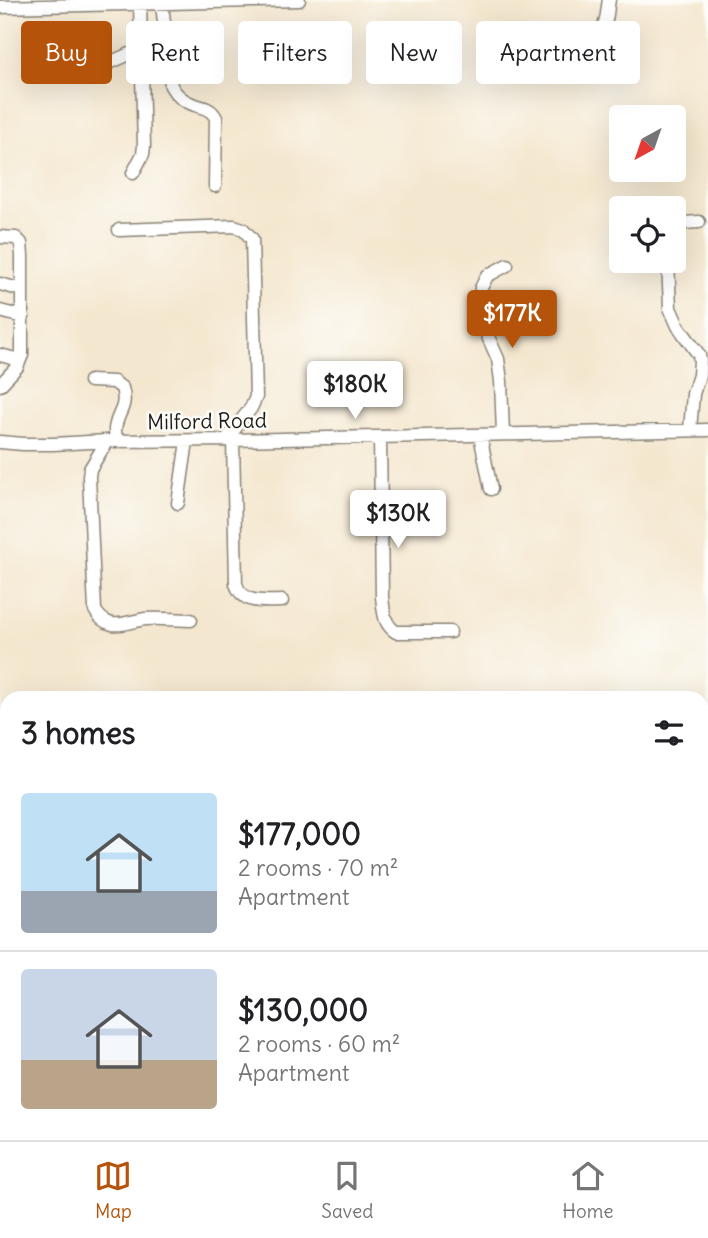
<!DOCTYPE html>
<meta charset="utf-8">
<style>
:root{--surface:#fff;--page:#f6f6f6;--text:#202124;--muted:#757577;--line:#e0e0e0;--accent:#b45309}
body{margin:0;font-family:Delius,sans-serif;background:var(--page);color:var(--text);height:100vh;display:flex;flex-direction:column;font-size:26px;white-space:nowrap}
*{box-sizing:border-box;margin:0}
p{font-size:23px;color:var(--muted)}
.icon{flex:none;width:38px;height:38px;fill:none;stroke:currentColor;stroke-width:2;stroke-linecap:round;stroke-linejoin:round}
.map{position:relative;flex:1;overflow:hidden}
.sheet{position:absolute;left:0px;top:691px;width:709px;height:450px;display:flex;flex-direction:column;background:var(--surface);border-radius:21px 21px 0 0;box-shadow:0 7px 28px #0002}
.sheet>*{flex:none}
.hud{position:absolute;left:21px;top:21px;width:667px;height:63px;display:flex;gap:14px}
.needle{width:46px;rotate:220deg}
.controls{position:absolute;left:609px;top:105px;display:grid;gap:14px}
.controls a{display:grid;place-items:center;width:77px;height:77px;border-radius:7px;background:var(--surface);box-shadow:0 7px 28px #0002;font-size:35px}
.price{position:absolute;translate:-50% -60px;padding:0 16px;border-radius:7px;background:#fff;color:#222;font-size:23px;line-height:46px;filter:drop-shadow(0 2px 4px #0008)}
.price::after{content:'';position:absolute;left:50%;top:42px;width:21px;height:16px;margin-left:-10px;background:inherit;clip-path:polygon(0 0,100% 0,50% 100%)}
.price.selected{background:var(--accent);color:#fff}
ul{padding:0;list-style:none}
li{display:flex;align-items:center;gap:21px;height:175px;padding:0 21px}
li+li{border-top:2px solid var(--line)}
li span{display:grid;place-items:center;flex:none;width:196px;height:140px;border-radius:7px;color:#555}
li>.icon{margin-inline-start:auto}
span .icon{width:84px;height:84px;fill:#fffc;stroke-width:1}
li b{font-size:30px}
h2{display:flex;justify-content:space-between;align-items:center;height:84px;padding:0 21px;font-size:30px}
.chip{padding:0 24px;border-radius:7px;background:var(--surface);box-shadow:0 7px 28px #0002;font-size:24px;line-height:63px}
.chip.selected{background:var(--accent);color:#fff}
.menu{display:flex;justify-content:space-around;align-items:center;height:98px;border-top:2px solid var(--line);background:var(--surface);font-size:19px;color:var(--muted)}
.menu a{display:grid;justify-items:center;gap:4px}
.menu .selected{color:var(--accent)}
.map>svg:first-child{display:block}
</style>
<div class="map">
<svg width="708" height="1140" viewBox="0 0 708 1140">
<rect width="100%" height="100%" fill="#fdfcf7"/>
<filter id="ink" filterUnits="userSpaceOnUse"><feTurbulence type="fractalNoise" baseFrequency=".0143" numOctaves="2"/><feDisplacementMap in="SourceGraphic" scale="14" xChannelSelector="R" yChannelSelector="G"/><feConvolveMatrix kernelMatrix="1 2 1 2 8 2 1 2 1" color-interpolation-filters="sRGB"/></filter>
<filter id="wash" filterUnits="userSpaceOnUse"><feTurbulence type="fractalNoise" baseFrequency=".00686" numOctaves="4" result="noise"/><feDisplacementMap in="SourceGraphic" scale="28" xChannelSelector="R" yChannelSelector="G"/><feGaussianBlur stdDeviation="1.57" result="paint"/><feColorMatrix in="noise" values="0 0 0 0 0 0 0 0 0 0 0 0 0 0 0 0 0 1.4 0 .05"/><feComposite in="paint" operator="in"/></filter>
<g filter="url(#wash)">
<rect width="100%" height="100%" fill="#f4e7cf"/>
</g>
<g filter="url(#ink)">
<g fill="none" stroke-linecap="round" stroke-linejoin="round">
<defs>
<path id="minor" d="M162,4L171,86C175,93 182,100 190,103C200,108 210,106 216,118L215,186
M0,7L299,0
M582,51L572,45C566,20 591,36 601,29C608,23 607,8 609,0
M109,63L141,49
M133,173L143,154L144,146L140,4
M119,230L234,226L243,229L252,239L256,397L251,408L226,440
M674,231L684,223L699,222
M0,237L16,238L21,243L22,256V355L17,367L0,385
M668,261L670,308L678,326L699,355L700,361L699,375L693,394L690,430
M0,284L22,290
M0,311L23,317
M0,355L20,360
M90,381L114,382L122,388C128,408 117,412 115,429C115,433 116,437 116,441
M503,434L501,381L498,359L481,321L479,308L481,288L487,276L507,265
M480,435L491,489
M380,437L382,597C384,611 383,624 396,632H450
M233,440L236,584C243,605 264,601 282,601
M107,441L90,469L89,477L95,610C99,618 104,622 112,624C123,626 135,620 146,619C161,618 176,620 191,620
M0,442L23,444H53L107,441L233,440L708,430
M178,503L187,441
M702,1020H708
M0,1034H7
M278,1134L287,1140
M98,1140L100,1134
M210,1140L214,1134"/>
</defs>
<use href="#minor" stroke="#888276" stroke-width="15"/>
<use href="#minor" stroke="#fff" stroke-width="12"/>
</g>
</g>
<g text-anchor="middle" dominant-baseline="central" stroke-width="5" stroke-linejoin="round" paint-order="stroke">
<g font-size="21" fill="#1c1c1c" stroke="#fdfcf7">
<text transform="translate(207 421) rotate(-1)">Milford Road</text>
</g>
</g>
</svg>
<div class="controls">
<a><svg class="needle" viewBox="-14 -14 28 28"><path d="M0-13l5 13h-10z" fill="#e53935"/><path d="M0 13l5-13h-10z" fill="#757577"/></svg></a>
<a><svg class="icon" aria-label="locate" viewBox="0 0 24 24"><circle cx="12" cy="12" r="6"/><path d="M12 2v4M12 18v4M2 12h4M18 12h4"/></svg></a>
</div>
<b class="price selected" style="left:512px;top:350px">$177K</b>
<b class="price" style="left:355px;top:421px">$180K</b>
<b class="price" style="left:398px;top:550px">$130K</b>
<div class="hud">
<a class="chip selected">Buy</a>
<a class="chip">Rent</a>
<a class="chip">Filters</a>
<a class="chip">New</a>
<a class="chip">Apartment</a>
</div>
<section class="sheet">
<h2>3 homes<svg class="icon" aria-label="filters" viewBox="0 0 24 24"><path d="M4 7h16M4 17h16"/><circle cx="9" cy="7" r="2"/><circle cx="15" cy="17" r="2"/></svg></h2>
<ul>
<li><span style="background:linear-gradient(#bfe0f5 70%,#9aa5b1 0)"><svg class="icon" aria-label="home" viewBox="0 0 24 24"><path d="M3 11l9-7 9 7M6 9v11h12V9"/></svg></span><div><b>$177,000</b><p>2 rooms · 70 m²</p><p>Apartment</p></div></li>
<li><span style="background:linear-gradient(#c9d6e8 65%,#b9a48a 0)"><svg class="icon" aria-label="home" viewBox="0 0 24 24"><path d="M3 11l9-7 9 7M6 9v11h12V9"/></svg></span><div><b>$130,000</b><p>2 rooms · 60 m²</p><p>Apartment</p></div></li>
</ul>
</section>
</div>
<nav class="menu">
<a class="selected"><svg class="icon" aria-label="map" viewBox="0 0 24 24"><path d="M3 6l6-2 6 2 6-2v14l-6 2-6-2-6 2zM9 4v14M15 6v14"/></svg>Map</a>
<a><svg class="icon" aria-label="saved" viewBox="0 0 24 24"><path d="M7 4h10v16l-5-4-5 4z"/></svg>Saved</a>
<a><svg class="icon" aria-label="home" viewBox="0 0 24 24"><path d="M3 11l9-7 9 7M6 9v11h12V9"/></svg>Home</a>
</nav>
